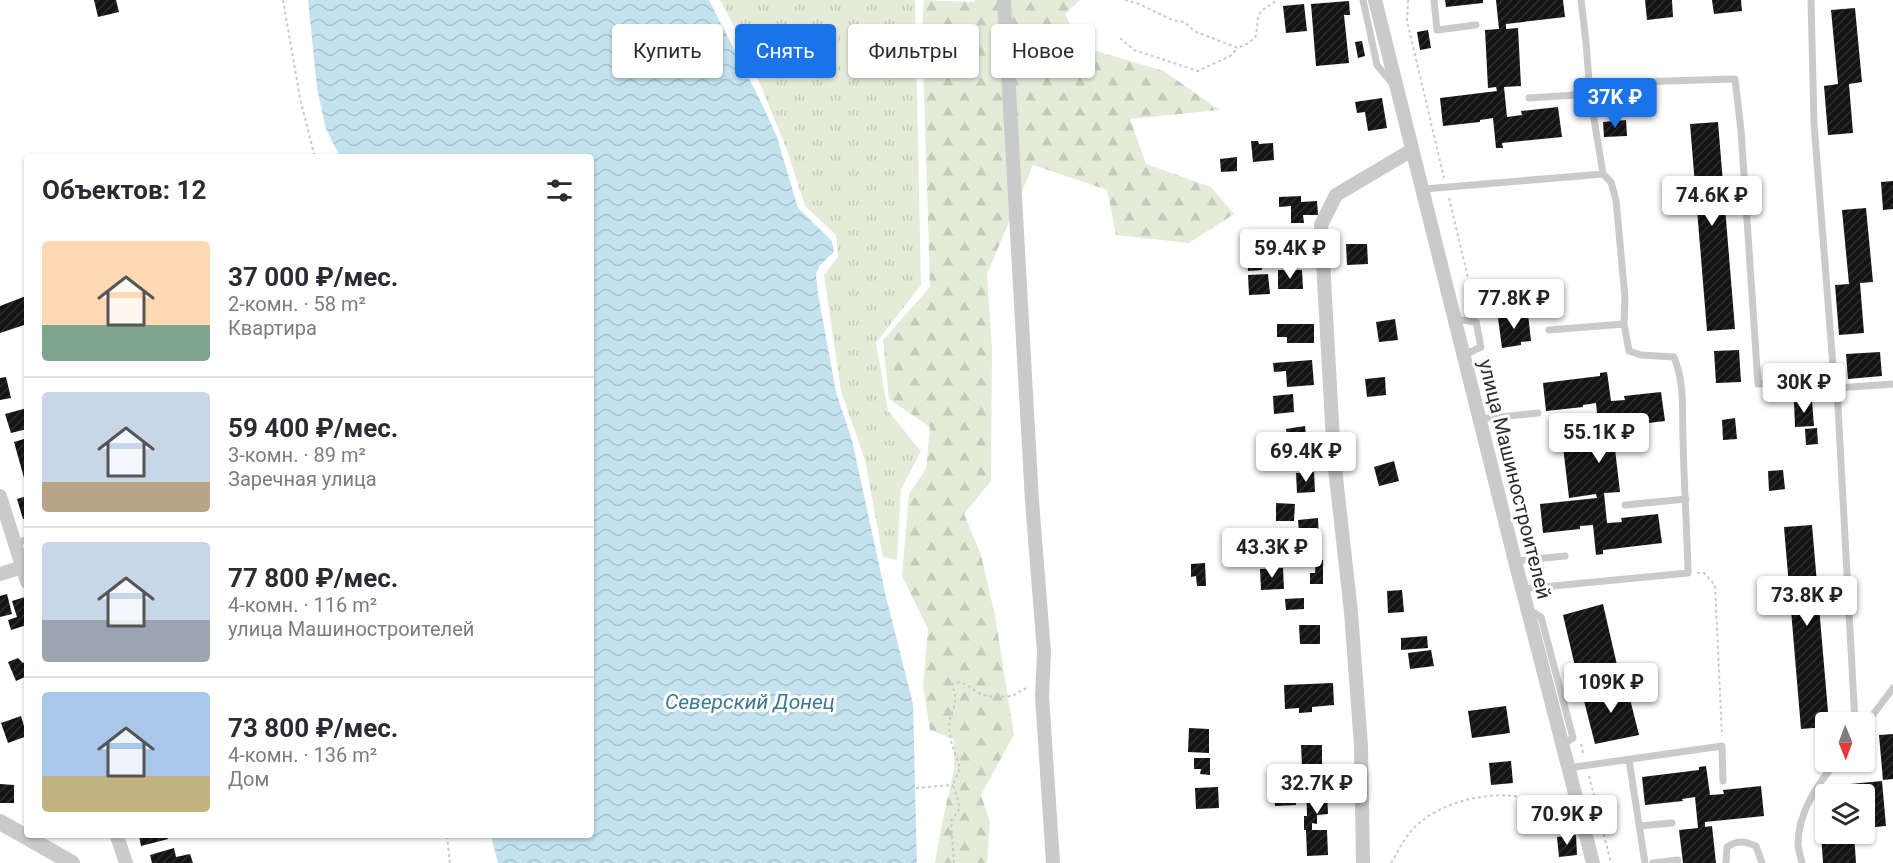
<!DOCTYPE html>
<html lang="ru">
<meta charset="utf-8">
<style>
:root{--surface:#fff;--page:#f7f7f7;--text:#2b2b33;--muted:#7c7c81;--line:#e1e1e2;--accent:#1a73e8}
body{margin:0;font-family:Roboto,sans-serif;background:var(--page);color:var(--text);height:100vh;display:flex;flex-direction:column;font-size:22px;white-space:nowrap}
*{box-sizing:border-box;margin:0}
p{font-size:20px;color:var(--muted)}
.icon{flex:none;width:33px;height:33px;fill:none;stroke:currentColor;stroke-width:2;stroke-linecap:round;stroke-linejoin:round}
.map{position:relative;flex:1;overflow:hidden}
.details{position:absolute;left:24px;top:154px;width:570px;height:684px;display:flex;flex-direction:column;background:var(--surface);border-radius:6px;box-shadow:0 2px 4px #0004}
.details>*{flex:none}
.banner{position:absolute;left:612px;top:24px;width:570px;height:54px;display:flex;gap:12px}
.needle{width:39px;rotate:179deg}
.controls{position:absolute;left:1815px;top:712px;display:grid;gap:12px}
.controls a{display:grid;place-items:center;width:60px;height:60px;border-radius:6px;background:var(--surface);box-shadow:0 2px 4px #0004;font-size:30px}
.price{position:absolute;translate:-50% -51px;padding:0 14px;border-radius:6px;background:#fff;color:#222;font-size:20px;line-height:39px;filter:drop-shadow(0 2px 3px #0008)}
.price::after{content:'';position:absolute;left:50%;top:36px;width:18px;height:14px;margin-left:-9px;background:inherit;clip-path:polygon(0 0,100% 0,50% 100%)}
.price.selected{background:var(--accent);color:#fff}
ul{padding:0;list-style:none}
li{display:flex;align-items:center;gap:18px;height:150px;padding:0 18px}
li+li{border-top:2px solid var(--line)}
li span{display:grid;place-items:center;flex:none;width:168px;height:120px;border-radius:6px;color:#555}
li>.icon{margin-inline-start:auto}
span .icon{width:72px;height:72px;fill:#fffc;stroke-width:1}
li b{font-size:26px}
h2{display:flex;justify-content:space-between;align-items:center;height:72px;padding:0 18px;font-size:26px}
.pill{padding:0 21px;border-radius:6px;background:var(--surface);box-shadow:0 2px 4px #0004;font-size:21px;line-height:54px}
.pill.selected{background:var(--accent);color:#fff}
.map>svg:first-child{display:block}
</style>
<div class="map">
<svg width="1893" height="863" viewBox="0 0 1893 863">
<defs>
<pattern id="grass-tufts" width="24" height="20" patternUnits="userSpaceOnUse" patternTransform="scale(1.5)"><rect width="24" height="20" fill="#e5ebd9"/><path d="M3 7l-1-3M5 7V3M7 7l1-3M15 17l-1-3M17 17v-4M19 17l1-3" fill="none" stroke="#c5cabb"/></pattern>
<pattern id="forest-firs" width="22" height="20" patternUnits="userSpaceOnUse" patternTransform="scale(1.5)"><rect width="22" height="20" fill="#e5ebd9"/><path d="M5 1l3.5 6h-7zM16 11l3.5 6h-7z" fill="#c5cabb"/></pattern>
<pattern id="water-waves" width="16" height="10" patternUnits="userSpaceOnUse" patternTransform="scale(1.5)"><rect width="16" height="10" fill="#c4e2ed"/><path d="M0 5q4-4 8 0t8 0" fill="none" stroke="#a9c2cc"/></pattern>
<pattern id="building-hatch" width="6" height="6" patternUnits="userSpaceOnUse" patternTransform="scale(1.5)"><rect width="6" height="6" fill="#141414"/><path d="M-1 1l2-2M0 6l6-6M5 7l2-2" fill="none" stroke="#2e2e2e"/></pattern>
</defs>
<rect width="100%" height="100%" fill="#fff"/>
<path fill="url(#grass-tufts)" d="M720,0H915L921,285L876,343L888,411L921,451L901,489L897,560L883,557L865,460L841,391L824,275L838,257L836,235L805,206L787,150L746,50Z"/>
<path fill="url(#forest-firs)" d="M924,0L975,2V0H1080L1065,14L1082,47L1164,71L1219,110L1130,119L1146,164L1211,187L1234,214L1189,243L1116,235L1107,190L1033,165L987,274L992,349L991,481L964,514L981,555L995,616L1014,735L981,795L990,822L987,863H935L942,823L954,770V739L930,730L923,686L928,629L902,576L909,494L926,469L930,427L889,399L883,340L930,287L922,30Z"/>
<path fill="url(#water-waves)" d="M308,0H709L762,104L777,137L798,208L832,241L834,252L820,265L816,274L818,294L836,392L852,440L886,597L913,704L917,863H498L491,836H591V158L340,157L326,129L317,88Z"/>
<path fill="url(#building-hatch)" d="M94,0H116L119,12L98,17Z
M1445,0H1483V3L1446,7Z
M1496,0H1563L1565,17L1506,24V29L1518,28L1521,86L1504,87L1507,117L1522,115L1521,111L1558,107L1562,137L1502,143L1503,148H1496L1493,118L1480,120V122L1443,126L1440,98L1497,91L1496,87L1488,88L1485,30L1499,29Z
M1645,0H1672L1673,17L1647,20Z
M1712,0H1741L1742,11L1714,14Z
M1349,1L1350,15H1344L1349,63L1316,66L1311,4Z
M1304,4L1307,31L1286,33L1283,6Z
M1855,8L1862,82L1849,84L1853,133L1828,135L1824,86L1838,84L1831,10Z
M1428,30L1431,48L1420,50L1417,32Z
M1362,41L1365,56L1358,58L1355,42Z
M1382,98L1387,128L1368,131L1365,112L1357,113L1355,102Z
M1626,120L1627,136L1604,137L1603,122Z
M1718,122L1735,329L1707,331L1690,124Z
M1251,141H1258L1259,144L1273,143L1274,160L1253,162Z
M1237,157V171L1221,172L1220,159Z
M1893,181V209L1883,210L1881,182Z
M1301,196V202L1317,201L1318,215H1303L1304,223H1291V206L1279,207V197Z
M1866,208L1873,282L1860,283L1864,333L1839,335L1835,285L1849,284L1842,210Z
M1308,242L1309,262L1289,263L1288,244Z
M1346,244H1367L1368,264L1347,265Z
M1261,245L1262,270L1248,271L1247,246Z
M1268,246H1280V263H1268Z
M1278,270H1302L1303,289H1278Z
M1268,274L1270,294L1249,295L1248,275Z
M26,296L27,324L0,333V306Z
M1528,314L1531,341L1521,342V345L1502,348L1498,318Z
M1395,319L1398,340L1379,342L1376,322Z
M1277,324H1314V343H1287V337H1277Z
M1739,350L1741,382L1716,383L1714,351Z
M1880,352L1882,376L1848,379L1846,354Z
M1312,360L1314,385L1287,387L1286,371L1274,372L1273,363Z
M1607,372L1611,401L1625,400L1624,396L1661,392L1665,421L1606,428V433L1613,432L1620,492L1604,493L1607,523L1622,522L1621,518L1658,514L1662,543L1603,550V554L1596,555L1593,525L1580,526V529L1543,533L1540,504L1597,498L1596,494L1569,498L1562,438L1599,434L1596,403L1583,405V407L1546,411L1543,383L1600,376V373Z
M6,377L11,398L0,400V378Z
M1385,377L1386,395L1367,397L1365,379Z
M1786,391L1787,400L1776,401L1775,392Z
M1293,394L1294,412L1274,414L1273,396Z
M1812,401L1814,426L1795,427L1794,402Z
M27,408V429L11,433L5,414Z
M1735,418L1737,439L1723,440L1722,420Z
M1305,426L1307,447L1289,450L1286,429Z
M1817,428L1818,444L1806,445L1805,429Z
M27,438V484L26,485L14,442Z
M1394,461L1399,481L1379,486L1374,467Z
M1783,470L1785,489L1769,491L1768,471Z
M1314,472L1315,492L1297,493L1296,473Z
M27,496V518L23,519L17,499Z
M1276,503L1295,504L1294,521H1276Z
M1318,518L1319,542L1300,543L1298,520Z
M1812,525L1829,723H1826V727L1801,729L1784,527Z
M1316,559L1323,560V584H1310V573H1315Z
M1205,563L1206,586H1197L1196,576L1191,577V564Z
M1283,568L1284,589L1261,590L1260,569Z
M1402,590L1404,612L1388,613L1387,591Z
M7,594L12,614L0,617V596Z
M25,597L27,603V625L11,630L8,620L17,617L12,601Z
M1304,598V609L1286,610L1285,599Z
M1603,604L1617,665L1577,675L1563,615Z
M1299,625H1320V644H1300Z
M1427,636L1428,648L1401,650V638Z
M1431,650L1434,666L1410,669L1408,653Z
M18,658L23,663L27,661V676L16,681L8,662Z
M1333,683L1334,705L1312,707V712L1299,713V708L1285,709L1284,685Z
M1626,683L1639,735L1595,744L1582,693Z
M1506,706L1510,733L1472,738L1468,711Z
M21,716L27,736L8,743L1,723Z
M1189,728L1209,729V753L1188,752Z
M1893,734V779L1883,780L1879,735Z
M1301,745H1322V767H1302Z
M1194,758H1210V775L1200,774L1201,769H1194Z
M1511,761L1513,783L1491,785L1489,763Z
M1706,766L1710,795L1724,794L1723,790L1761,786L1764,816L1705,822V827L1712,826L1716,863H1683L1679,830L1698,828L1695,797L1682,799L1683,801L1645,805L1642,777L1699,770V767Z
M1336,778V790L1327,791L1328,814L1317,815V824L1312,823V830H1327L1328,855L1307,856L1306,830H1304V816H1307L1306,780Z
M1882,781L1886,826L1864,828V795H1851L1850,784Z
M0,784L14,785V803H0Z
M1218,787L1219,808L1196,809L1195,788Z
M1295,791L1296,805L1275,806L1274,792Z
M1826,832V834H1854L1856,863H1823L1821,833Z
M1576,835L1577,855L1559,857L1557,837Z
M139,836H167L168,839L141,846Z
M174,848L176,857L190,854L193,863H152L150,855Z"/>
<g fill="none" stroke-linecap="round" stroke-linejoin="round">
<path stroke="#cacaca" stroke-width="2" stroke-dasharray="3 3" stroke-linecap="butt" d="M283,0L300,98L315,158
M1125,0L1139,4L1172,20L1184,22L1196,32L1238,48L1249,43L1256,36L1258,17L1261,11L1278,0
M1408,0L1407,21L1444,178
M1120,38L1134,50L1198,71L1230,56L1238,48
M1449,198L1476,312
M1487,356L1499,406
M1503,426L1532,549
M1697,573H1704L1715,585L1722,736
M1581,744L1584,756
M1589,776L1611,863
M916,788L953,785
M447,836L450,863
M954,863L951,821L960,808L953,785L960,768C956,754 949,741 949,726C950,709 960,707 952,684C966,678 973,693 987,696C992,697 1005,697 1011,696C1018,694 1021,689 1028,688
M1391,863C1397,854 1401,843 1408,835C1429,806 1479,792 1513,796C1531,798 1546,805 1563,796"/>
<path stroke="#cacaca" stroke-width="7" d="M1363,0L1377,65L1392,83
M1434,0L1437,30L1476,25
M1811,0L1814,123L1834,379L1837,388L1855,723
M1529,98L1590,94L1586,42L1581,0
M1424,189L1603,174L1590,94L1598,83L1735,79L1741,130L1758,384L1834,379
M1455,319L1476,322L1481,347L1464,355
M1549,330L1624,324
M1837,388L1893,384
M1480,419L1538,413
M1625,505L1686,499
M14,543L27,540
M1515,561L1565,556
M1522,589L1688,573C1687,528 1684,484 1683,439C1682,411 1685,384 1674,357L1641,355L1629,351L1624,324L1625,298L1616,200L1611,182L1603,174
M1528,609L1541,617L1573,738L1562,745
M1864,727L1893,688
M1629,760L1645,863
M1568,768L1722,746L1723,781
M1639,826L1672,823
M1653,863L1678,860
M1726,863L1727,847C1738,840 1744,841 1756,846L1762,863
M1802,863C1801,857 1798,850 1798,844C1798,814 1817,783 1837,762"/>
<path stroke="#cacaca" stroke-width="14" d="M1004,0L1032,501L1044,652L1042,696L1053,863
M1375,0L1515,561L1593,863
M0,496L27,582
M0,574L22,567
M117,836L126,863
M1363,863L1361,746L1351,612L1334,459L1321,225L1336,195L1412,150"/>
<path stroke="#cacaca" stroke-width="16" d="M0,822L72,863"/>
</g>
<g text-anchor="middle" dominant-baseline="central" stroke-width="6" stroke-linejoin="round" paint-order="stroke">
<g font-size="20" fill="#2d2d2d" stroke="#fff">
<text transform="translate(1515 479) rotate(76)">улица Машиностроителей</text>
</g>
<g font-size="21" font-style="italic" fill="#377a92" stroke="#fff">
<text x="750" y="702">Северский Донец</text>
</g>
</g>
</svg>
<div class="controls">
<a><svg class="needle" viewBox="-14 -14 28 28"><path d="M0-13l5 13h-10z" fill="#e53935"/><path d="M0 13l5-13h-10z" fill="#7c7c81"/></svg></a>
<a><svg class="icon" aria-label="layers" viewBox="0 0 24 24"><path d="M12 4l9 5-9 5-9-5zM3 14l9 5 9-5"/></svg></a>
</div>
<b class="price selected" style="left:1615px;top:129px">37K ₽</b>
<b class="price" style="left:1712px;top:227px">74.6K ₽</b>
<b class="price" style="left:1290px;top:280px">59.4K ₽</b>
<b class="price" style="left:1514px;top:330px">77.8K ₽</b>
<b class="price" style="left:1804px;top:414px">30K ₽</b>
<b class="price" style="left:1599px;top:464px">55.1K ₽</b>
<b class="price" style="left:1306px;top:483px">69.4K ₽</b>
<b class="price" style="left:1272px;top:579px">43.3K ₽</b>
<b class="price" style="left:1807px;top:627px">73.8K ₽</b>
<b class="price" style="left:1611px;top:714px">109K ₽</b>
<b class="price" style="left:1317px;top:815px">32.7K ₽</b>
<b class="price" style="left:1567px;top:846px">70.9K ₽</b>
<div class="banner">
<a class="pill">Купить</a>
<a class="pill selected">Снять</a>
<a class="pill">Фильтры</a>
<a class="pill">Новое</a>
</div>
<section class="details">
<h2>Объектов: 12<svg class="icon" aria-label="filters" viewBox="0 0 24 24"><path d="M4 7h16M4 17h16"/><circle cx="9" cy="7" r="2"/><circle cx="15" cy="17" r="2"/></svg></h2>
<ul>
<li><span style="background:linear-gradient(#ffd9b3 70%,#7fa58c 0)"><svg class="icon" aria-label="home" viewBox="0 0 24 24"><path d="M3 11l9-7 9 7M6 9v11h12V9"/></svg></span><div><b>37 000 ₽/мес.</b><p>2-комн. · 58 m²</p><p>Квартира</p></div></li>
<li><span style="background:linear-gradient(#c9d6e8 75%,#b9a48a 0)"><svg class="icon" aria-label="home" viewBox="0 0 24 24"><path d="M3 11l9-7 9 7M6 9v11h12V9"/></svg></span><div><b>59 400 ₽/мес.</b><p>3-комн. · 89 m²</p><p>Заречная улица</p></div></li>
<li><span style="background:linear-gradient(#c9d6e8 65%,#9aa5b1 0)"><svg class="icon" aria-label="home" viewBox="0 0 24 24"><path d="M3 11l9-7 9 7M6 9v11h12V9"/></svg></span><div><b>77 800 ₽/мес.</b><p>4-комн. · 116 m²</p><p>улица Машиностроителей</p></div></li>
<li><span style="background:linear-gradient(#a9c7e8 70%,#c2b280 0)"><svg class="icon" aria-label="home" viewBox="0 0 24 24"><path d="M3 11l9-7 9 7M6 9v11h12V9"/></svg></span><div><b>73 800 ₽/мес.</b><p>4-комн. · 136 m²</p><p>Дом</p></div></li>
</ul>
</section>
</div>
